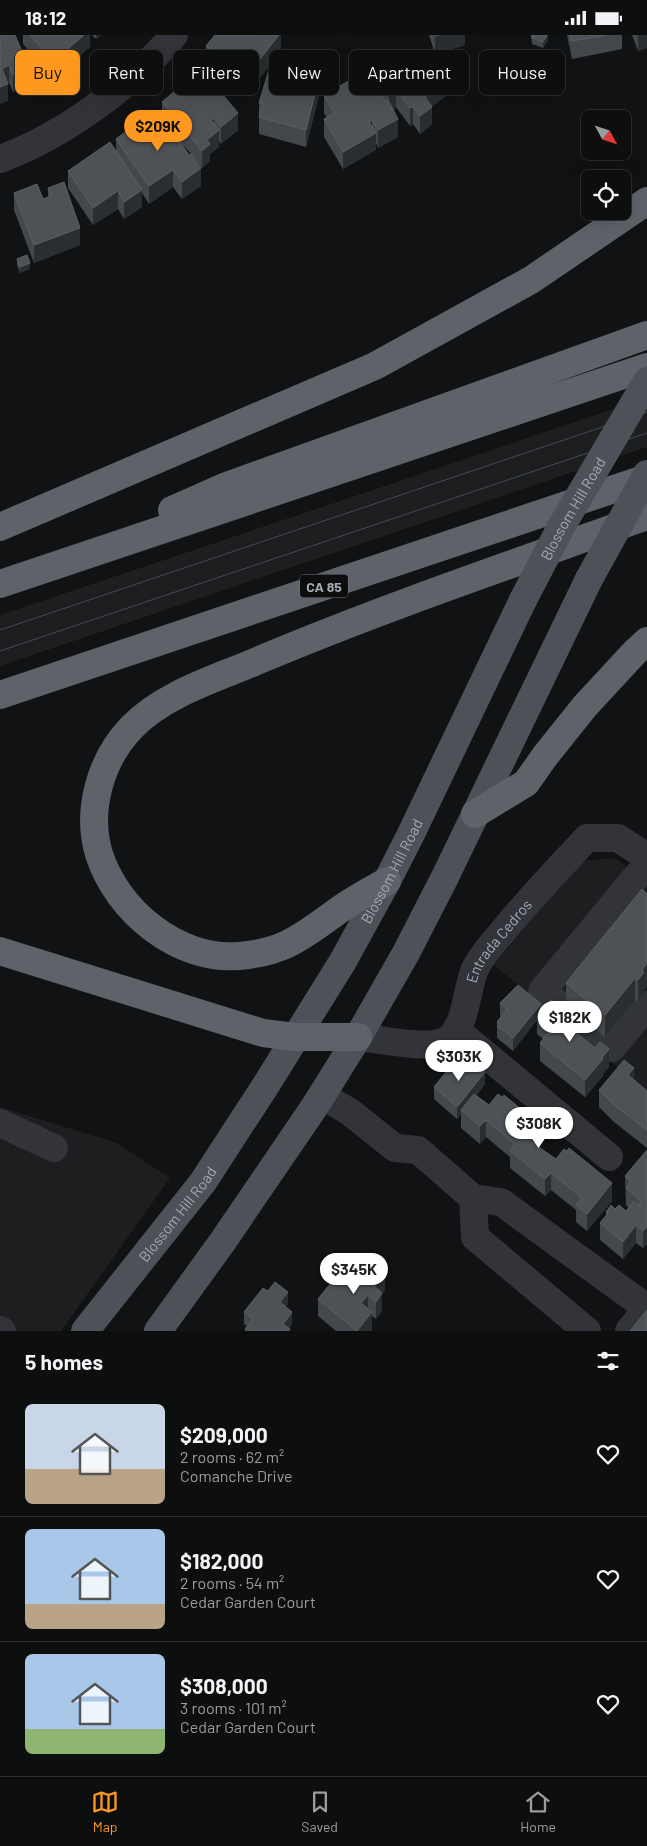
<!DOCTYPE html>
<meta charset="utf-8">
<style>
:root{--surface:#0d0e0e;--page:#161717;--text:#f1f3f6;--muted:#9a9c9e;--line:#2d2e2e;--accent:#ff981e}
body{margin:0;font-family:Barlow,sans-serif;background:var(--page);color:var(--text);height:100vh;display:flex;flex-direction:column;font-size:19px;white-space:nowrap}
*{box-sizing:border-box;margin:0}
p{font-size:16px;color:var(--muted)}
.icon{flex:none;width:28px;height:28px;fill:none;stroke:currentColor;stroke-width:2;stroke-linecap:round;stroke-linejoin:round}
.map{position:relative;height:1296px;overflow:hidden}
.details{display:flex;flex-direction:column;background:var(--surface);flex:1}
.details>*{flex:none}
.hud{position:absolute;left:15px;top:15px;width:618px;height:45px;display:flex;gap:10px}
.needle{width:32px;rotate:130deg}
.fabs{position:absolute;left:581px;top:75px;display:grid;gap:10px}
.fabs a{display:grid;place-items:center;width:50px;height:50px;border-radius:8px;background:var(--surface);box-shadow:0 5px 20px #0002,0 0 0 1px var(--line);font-size:25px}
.price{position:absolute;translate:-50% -42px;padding:0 11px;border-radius:18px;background:#fff;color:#222;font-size:16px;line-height:32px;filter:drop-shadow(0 1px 2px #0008)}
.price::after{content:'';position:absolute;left:50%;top:30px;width:15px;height:11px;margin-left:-8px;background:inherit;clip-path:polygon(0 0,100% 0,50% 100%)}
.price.on{background:var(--accent);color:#111}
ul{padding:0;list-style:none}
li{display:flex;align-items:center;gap:15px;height:125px;padding:0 25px}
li+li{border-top:1px solid var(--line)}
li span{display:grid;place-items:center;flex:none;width:140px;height:100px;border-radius:8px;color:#555}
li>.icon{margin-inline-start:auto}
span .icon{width:60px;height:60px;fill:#fffc;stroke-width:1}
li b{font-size:21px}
h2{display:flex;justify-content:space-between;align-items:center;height:60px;padding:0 25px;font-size:21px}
.pill{padding:0 18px;border-radius:8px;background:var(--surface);box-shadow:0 5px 20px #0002,0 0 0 1px var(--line);font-size:18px;line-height:45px}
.pill.on{background:var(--accent);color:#111}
.status{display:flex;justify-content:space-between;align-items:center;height:35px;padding:0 25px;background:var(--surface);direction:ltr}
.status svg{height:14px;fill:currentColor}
.menu{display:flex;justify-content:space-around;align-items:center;height:70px;border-top:1px solid var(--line);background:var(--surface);font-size:14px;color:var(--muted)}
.menu a{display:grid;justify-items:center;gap:2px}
.menu .on{color:var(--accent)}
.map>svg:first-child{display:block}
</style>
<div class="status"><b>18:12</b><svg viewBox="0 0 49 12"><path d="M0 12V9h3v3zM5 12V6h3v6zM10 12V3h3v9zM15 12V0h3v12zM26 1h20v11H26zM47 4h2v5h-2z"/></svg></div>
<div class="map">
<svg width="647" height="1296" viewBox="0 0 647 1296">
<rect width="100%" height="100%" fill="#111213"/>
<path fill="#1d1e20" d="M647,363V412L0,631V580Z
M616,823L647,848V1057L494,930L580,826Z
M0,1072L117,1108L170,1143L61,1296H0Z"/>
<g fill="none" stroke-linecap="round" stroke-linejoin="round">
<g stroke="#323439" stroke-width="28">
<path d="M0,124C63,101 131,51 174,0"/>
<path d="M647,829L542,956L612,1013L647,970"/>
<path d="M456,995L609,1122"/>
<path id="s1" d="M358,1002C380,1004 425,1015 445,1006C467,995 466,953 475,934C482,919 495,906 505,894C531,862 559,833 587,803H618L647,822"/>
<path d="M323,1061L350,1077L395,1113L418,1115L473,1163L501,1167L644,1271L641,1281L629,1296"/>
<path d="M0,1088L54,1113"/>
<path d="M473,1163L475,1202L587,1296"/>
<path d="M0,1295L2,1296"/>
</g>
<g stroke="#4e5158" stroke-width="28">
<path id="s2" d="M85,1296L203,1147L266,1050L343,926L387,846L410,801L523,565"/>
<path d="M158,1296L223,1206L315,1071L358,1002L406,918L445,842L589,544"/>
</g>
<path stroke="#5e636a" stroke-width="28" d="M172,475L224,452L647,300
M0,492L375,331L531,245L647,166
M0,549L647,332
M0,660L647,443
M475,779L526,748L545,721L585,671L635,617L647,606
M387,846C372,855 356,863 342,873C305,899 287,917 239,921C178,926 117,876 99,819C86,776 100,725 132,692C164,659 215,644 257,626C385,572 516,528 647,481
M0,916L263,998L295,1002H358"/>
<path stroke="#474a50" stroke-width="1" d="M0,595L647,377
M0,616L647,398"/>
<g stroke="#4e5158" stroke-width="28">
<path d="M589,544L647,439"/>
<path id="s3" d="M523,565L561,492L647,346"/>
</g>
</g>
<path fill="#44474b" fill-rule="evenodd" d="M0,0L29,51L13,57L9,48H8V66Z
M23,0H90V12L53,44L23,9Z
M92,0H101L96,4Z
M281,0V16L273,25L320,56L306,112L259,99V68L271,29L246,60L206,29V11Z
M429,0H465V10L435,19Z
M531,0H548V5L543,13L532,9Z
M567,0H622V14L572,24Z
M632,0H647V13L638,16Z
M453,15H460V30H453Z
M381,30L411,31L450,58L432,71V89L420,99L413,89L410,91L396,72L393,75L398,102L378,113L376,108V115L343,134L324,102V84L327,83L324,78V60L380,56V46H381Z
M201,34L238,95L221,109L219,106V112L210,119V126L202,133L195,124L201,151L182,164L173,152L149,169L142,158V172L124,184L118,174L93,190L68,153V136L116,115V104L146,103V90L162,79V67ZM179,106L186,113L191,119L189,120Z
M48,153L80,210L34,228L14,175V158L43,164L48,162Z
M17,224L30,234L20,238L17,230Z
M647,859V950L644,954V959L638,967L635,965L605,1002L566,969V948Z
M500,968L541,978L569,992L609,1032L603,1039V1041L585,1062L540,1026V1008L543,1004L537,999V985L513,1016L497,1003V987L501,981L500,980Z
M455,1036L485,1049L476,1061L489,1070L541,1091V1108L539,1112L612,1166L587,1196L576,1187V1175L551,1155L545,1161L510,1133V1122L486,1102L480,1109L461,1093V1079L457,1084L434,1064V1052Z
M634,1045L647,1056V1113L614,1087L599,1072V1055Z
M647,1115V1209L643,1213L636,1208L623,1224L600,1205V1188L606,1181V1177L615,1174L626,1176L629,1173L626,1170L625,1141Z
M339,1248H348L385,1255L382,1258V1276L376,1284L372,1281V1295L371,1296H336L318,1281V1264Z
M288,1269L285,1271L292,1289L289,1293L290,1296H245V1294L247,1291L244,1289V1277Z"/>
<path fill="#2b2e30" d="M84,0H90V12L53,44V27Z
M96,0H101L96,4Z
M279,0H281V16L246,60V42Z
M441,0H465V10L435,19V2Z
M547,0H548V5L543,13V7Z
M638,0H647V13L638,16Z
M9,30V48L2,51V34Z
M29,33V51L13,57V40Z
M320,38V56L306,112V95Z
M450,40V58L431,72H432V89L420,99V81L425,62L430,56Z
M8,49V66L0,69V52Z
M396,54V72L389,77V60Z
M413,72V89L410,91V73Z
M238,78V95L221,109V92Z
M214,83V99L219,95V112L210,119V126L202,133V116L207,105L211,85Z
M398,84V102L378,113V95Z
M372,85V100L376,98V115L343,134V117L369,87Z
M201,133V151L182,164V147Z
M173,135V152L149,169V151Z
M142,155V172L124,184V167Z
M118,156V174L93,190V173Z
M80,193V210L34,228V210Z
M30,228V234L20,238V232Z
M647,928V950L644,954V959L638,967V945L642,935Z
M635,943V965L605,1002V980Z
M541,969V981L537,982V985L513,1016V1003Z
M569,980V998L563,987Z
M609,1014V1032L603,1039V1041L585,1062V1045Z
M634,1033V1051L628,1040Z
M485,1037V1049L463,1077L461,1075V1079L457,1084V1072Z
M486,1085V1102L480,1109V1091Z
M541,1091V1108L538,1113V1096Z
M534,1093V1110L528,1101Z
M551,1138V1155L545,1161V1144Z
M612,1148V1166L587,1196V1179Z
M636,1190V1208L623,1224V1207Z
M647,1192V1209L643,1213V1196Z
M385,1238V1255L382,1259V1276L376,1284V1267L374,1251Z
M288,1257V1269L280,1279V1267Z
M368,1260V1277L361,1268Z
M292,1277V1289L287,1296L283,1289Z
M372,1277V1295L371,1296H357Z"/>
<path fill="#4e5256" stroke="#5b6065" d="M0,0H15L29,33L13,40L9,30L2,34L8,49L0,52Z
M30,0H84L53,27Z
M215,0H279L246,42L206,11Z
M532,0H547L543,7L532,3Z
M570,0H606L572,6Z
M453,15H460V24H453Z
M431,16L450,40L430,56L431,58L425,62L432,72L420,81L413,72L410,73L396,54L389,60L380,46L386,41L384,38L386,37L381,30L398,17L411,31Z
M272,25L320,38L306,95L259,82L263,68H259Z
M201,34L238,78L221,92L214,83L211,85L219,95L207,105L210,109L202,116L162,67Z
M368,35L385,66L388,65L398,84L378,95L372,85L369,87L376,98L343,117L324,84L334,79L324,60Z
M161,79L189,120L191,119L201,133L182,147L173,135L149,151L116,104L136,89L148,106L154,102L146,90Z
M110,107L142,155L124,167L118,156L93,173L68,136Z
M64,147L80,193L34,210L14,158L37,149L43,164L51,161L48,153Z
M27,220L30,228L20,232L17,224Z
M642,854L647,859V928L642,935L644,937L638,945L635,943L605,980L566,948Z
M518,950L541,969L513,1003L497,991L499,989L497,987L507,974L500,968Z
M551,965L569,980L563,987L595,1013L600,1007L609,1014L602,1023L603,1024L585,1045L540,1008L551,994L537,982Z
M471,1025L485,1037L457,1072L434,1052L450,1032L455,1036L461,1027L465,1030L468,1026L469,1027Z
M624,1025L634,1033L628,1040L647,1056V1095L614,1070L599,1055Z
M474,1059L489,1070L498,1059L502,1062L504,1060L541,1091L538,1096L534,1093L528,1101L536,1107L534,1109L556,1124L564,1114L567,1116L569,1113L612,1148L587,1179L576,1170L582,1163L551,1138L545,1144L510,1116L515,1109L486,1085L480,1091L461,1075Z
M647,1115V1192L643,1196L636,1190L623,1207L600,1188L608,1178L606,1177L611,1170L615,1174L619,1170L626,1176L633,1167L638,1171L641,1166L626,1153L631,1146L625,1141Z
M370,1225L385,1238L374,1251L382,1258L376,1267L368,1260L361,1268L372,1277L357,1296L318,1264L334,1244L339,1248L342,1244L348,1248Z
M275,1247L288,1257L280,1267L292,1277L283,1289L290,1294L288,1296H249L245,1294L253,1284L244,1277L263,1253L268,1256Z
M647,1275V1296H630Z"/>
<g text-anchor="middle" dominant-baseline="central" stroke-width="4.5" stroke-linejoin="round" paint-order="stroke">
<rect fill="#0d0d0e" stroke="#757b83" stroke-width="1" x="300" y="539.5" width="48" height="23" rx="4"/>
<g font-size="14" font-weight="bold" fill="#a2aab5">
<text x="324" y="551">CA 85</text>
</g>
<g font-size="15" fill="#a2aab5" stroke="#0d0d0e">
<text stroke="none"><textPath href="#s3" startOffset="104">Blossom Hill Road</textPath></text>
<text stroke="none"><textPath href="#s2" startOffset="554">Blossom Hill Road</textPath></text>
<text stroke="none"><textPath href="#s1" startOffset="204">Entrada Cedros</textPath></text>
<text stroke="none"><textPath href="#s2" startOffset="149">Blossom Hill Road</textPath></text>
</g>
</g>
</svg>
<div class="fabs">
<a><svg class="needle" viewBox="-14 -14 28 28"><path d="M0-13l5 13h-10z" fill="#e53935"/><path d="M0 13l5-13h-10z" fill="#9a9c9e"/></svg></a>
<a><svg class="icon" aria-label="locate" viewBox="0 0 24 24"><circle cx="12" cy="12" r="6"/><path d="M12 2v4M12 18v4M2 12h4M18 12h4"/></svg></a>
</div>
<b class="price on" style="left:158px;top:117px">$209K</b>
<b class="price" style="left:570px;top:1008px">$182K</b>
<b class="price" style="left:459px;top:1047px">$303K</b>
<b class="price" style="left:539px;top:1114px">$308K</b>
<b class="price" style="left:354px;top:1260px">$345K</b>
<div class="hud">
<a class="pill on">Buy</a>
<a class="pill">Rent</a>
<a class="pill">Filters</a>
<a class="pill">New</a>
<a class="pill">Apartment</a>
<a class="pill">House</a>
</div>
</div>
<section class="details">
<h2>5 homes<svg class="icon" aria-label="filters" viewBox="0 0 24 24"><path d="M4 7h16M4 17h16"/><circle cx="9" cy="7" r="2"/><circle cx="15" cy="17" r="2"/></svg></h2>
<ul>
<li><span style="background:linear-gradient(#c9d6e8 65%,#b9a48a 0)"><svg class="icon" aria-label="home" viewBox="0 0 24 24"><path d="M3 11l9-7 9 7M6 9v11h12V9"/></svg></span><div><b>$209,000</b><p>2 rooms · 62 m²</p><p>Comanche Drive</p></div><svg class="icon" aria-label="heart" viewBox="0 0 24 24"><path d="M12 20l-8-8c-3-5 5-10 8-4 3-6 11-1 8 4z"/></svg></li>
<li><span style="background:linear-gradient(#a9c7e8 75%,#b9a48a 0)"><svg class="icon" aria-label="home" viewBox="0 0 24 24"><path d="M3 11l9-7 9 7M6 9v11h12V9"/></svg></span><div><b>$182,000</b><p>2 rooms · 54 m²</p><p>Cedar Garden Court</p></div><svg class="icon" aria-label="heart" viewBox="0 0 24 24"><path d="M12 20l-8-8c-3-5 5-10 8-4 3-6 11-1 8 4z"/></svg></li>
<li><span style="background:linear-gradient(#a9c7e8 75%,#8fb573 0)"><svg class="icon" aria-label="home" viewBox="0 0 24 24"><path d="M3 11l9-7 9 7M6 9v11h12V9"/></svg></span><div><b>$308,000</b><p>3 rooms · 101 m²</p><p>Cedar Garden Court</p></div><svg class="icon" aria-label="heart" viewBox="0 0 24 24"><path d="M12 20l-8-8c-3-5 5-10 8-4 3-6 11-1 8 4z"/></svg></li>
</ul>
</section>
<nav class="menu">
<a class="on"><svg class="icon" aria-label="map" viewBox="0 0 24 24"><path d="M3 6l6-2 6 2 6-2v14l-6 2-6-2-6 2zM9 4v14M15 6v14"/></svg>Map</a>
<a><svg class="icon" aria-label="saved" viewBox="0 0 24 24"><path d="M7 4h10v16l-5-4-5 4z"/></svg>Saved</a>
<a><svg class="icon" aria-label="home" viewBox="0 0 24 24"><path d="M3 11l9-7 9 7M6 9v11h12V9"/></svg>Home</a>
</nav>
